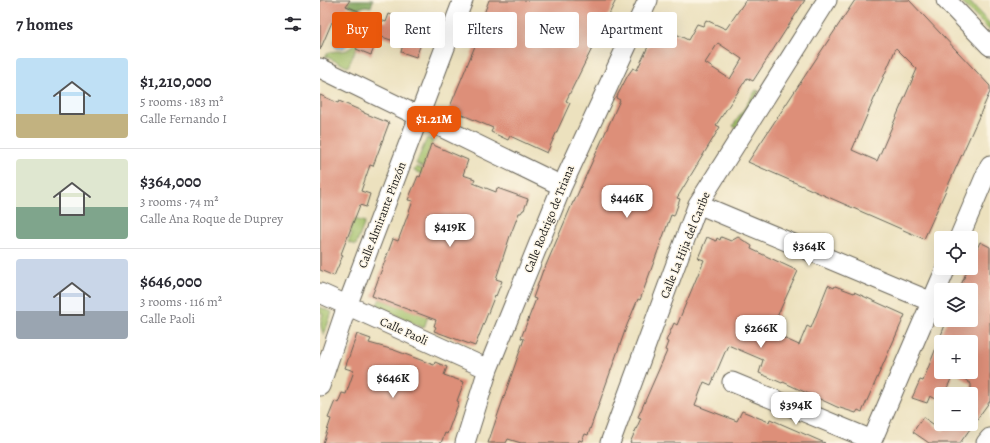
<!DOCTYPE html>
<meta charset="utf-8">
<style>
:root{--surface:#fff;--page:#f2f2f3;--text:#2b2b33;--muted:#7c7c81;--line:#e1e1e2;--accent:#ea580c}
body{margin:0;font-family:Alegreya,serif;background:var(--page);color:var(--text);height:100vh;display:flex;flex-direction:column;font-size:15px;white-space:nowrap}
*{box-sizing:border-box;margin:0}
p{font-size:13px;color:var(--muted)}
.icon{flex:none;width:22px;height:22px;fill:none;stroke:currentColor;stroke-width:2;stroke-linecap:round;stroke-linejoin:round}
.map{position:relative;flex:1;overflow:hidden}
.sheet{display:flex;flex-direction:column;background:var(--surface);width:320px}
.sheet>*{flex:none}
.guide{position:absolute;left:12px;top:12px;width:380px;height:36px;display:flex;gap:8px}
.fabs{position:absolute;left:614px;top:231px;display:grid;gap:8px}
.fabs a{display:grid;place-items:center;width:44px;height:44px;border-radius:4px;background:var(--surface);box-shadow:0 4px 16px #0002;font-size:20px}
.price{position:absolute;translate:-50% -34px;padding:0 9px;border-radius:8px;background:#fff;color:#222;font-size:13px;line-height:26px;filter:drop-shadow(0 1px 2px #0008)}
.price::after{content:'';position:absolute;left:50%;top:24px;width:12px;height:9px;margin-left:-6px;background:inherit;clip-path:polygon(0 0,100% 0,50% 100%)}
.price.current{background:var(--accent);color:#fff}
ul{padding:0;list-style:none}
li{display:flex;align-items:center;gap:12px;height:100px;padding:0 16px}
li+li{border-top:1px solid var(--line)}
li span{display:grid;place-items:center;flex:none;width:112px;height:80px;border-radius:4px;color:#555}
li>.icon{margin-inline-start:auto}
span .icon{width:48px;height:48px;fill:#fffc;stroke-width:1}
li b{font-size:17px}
h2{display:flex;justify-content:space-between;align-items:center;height:48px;padding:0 16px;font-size:17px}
.chip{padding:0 14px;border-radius:4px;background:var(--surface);box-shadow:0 4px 16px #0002;font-size:14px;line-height:36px}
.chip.current{background:var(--accent);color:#fff}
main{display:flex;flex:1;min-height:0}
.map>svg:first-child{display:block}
</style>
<main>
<section class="sheet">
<h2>7 homes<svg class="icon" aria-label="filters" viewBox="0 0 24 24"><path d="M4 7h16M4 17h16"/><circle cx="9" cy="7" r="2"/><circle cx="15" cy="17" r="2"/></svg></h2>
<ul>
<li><span style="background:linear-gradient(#bfe0f5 70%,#c2b280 0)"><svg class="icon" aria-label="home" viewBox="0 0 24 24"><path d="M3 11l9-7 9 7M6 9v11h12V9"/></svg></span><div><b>$1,210,000</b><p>5 rooms · 183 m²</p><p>Calle Fernando I</p></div></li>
<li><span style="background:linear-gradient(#dfe7d0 60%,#7fa58c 0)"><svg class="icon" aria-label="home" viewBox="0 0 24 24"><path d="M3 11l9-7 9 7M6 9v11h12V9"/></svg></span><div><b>$364,000</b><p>3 rooms · 74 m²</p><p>Calle Ana Roque de Duprey</p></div></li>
<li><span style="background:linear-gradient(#c9d6e8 65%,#9aa5b1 0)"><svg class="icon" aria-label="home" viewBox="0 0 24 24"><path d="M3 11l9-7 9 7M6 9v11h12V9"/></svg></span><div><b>$646,000</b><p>3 rooms · 116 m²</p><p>Calle Paoli</p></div></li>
</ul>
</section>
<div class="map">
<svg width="670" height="443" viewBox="0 0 670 443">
<rect width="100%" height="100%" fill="#fcf5e5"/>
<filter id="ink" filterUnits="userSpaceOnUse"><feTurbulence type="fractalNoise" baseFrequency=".025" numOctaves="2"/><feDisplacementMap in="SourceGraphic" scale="8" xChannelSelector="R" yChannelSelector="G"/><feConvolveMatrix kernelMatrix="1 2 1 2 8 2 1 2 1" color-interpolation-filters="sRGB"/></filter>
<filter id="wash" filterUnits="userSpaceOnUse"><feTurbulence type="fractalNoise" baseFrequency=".012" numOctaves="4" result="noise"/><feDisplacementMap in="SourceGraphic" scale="16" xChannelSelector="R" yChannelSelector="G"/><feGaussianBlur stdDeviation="0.9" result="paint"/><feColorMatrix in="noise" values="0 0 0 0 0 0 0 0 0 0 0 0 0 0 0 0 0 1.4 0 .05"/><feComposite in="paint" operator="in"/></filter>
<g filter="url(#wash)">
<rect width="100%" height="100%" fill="#ece1be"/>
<path fill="#a1bf67" stroke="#5e6e42" d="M639,0H648L670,24V31Z
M34,31L42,35L28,67L5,56C16,45 27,59 36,40Z
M436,90L439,91L416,128L413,126Z
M107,138L113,141L104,166L115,179L94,171L96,167L103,169V167L96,164Z
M35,219L45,222L36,245L28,242L32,234L30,231Z
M60,299L108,316L104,328L56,306Z
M0,307L12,312L4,335C0,327 0,322 3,314L0,312Z"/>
<path fill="#80a65c" stroke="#4e613c" d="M29,0H53L51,7L46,6L36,9L27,4Z"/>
<path fill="#67b1e0" stroke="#42667e" d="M28,34L34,35L33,41L23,48H16L13,42L14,39H23Z"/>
<g id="blocks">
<path fill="#dd8f79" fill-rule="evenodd" d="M0,0H30L26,6L66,22L69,14L107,28L96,57L81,52L83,44L59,36L51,55L36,49L42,35L12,22L0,50Z
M169,0H296L246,101L250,103L227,153L190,136L188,140L171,132L173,128L129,109L160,34L162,26L160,25Z
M426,0H485L433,81L427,78L396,125L400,127L357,198L360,199L354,216L351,215L320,300L318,299L307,325L268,435L265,434L262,441L259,440L258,443H201L188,439L186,443H168L204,339L201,338L216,299L213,298L223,270H224L253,202H254L300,100L296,98L308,75L313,68L317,70L333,36L347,42L352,32L368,40L377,24L383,26L386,20L406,29ZM398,43L422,59L410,79L385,63Z
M535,0H589L670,86V92L604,239L428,162ZM576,48L597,69L557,161L532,150Z
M0,95L18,103L19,101L44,112V113L69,123L53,166L50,165L41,191L50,194L46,207L40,205L21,254L23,255L14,276L0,270Z
M111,144L148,160L143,175L155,179L153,183L176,192L177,188L208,199L204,210H203L201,213H199L190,236L176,279L182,281L176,296L175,295L155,346L114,331L116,327L114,326L116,320L52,296L73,239L78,241L93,201L88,200L98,176L100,177Z
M387,237L396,241L397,238L400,240L401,237L411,241L418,237L432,246L431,249L478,271L450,332L479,345L487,326L491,328L508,285L514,288L515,286L534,293V292L585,315L542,412L538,410L536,413L517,407L463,382L462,383L439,373L443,360L408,345L391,385L384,382L375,405L417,421L422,411L449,422L450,419L505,443H310L321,418L318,417L347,351L345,350L348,342L346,341L354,323L357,325L384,260L378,258Z
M660,242L670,247V401L640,443H609L593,432L603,417L623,431L627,425L632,428L635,424H651V384L635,372H651V342H621V372H634L625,393L619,391L616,399L610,396L607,403L592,398L600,380L603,381L627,320H651V290H639L648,268H651V262Z
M37,334L51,339L49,343L74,350L114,365L115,362L127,367L124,375L144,382L137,401L139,402L127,434L125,433L121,443H3L11,419L8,418L15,401L18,403L22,393L26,394L34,371L25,368Z"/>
</g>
</g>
<g filter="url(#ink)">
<use href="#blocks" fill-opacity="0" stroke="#656155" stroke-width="1"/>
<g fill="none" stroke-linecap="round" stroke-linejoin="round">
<defs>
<path id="minor" d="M626,0L670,46
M0,68L242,186
M378,204L612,302
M639,238L670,165
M0,293L168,369
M412,382L552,440
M0,386L27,306L143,0
M145,443L168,369L242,186L328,0
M290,443L378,204L507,0
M551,443L626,268
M666,443L670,438"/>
</defs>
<use href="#minor" stroke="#656155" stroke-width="21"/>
<use href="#minor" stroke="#fff" stroke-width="19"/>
</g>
</g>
<g text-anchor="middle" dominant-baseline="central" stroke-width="3" stroke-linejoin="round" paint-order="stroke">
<g font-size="12" fill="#1c1c1c" stroke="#fcf5e5">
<text transform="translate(62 215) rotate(-69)">Calle Almirante Pinzón</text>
<text transform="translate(229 219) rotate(-68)">Calle Rodrigo de Triana</text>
<text transform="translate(365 245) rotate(-68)">Calle La Hija del Caribe</text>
<text transform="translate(84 331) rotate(24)">Calle Paoli</text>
</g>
</g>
</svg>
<div class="fabs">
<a><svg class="icon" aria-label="locate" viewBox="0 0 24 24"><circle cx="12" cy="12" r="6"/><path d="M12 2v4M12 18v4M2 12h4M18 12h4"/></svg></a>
<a><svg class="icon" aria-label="layers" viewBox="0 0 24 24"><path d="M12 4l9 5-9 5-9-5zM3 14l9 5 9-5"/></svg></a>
<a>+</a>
<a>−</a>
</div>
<b class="price current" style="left:114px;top:140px">$1.21M</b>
<b class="price" style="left:307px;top:219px">$446K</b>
<b class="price" style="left:130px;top:248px">$419K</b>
<b class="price" style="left:489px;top:267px">$364K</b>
<b class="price" style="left:441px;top:349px">$266K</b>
<b class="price" style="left:73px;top:399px">$646K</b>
<b class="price" style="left:476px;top:426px">$394K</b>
<div class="guide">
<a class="chip current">Buy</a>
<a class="chip">Rent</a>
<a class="chip">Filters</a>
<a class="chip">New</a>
<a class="chip">Apartment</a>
</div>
</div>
</main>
